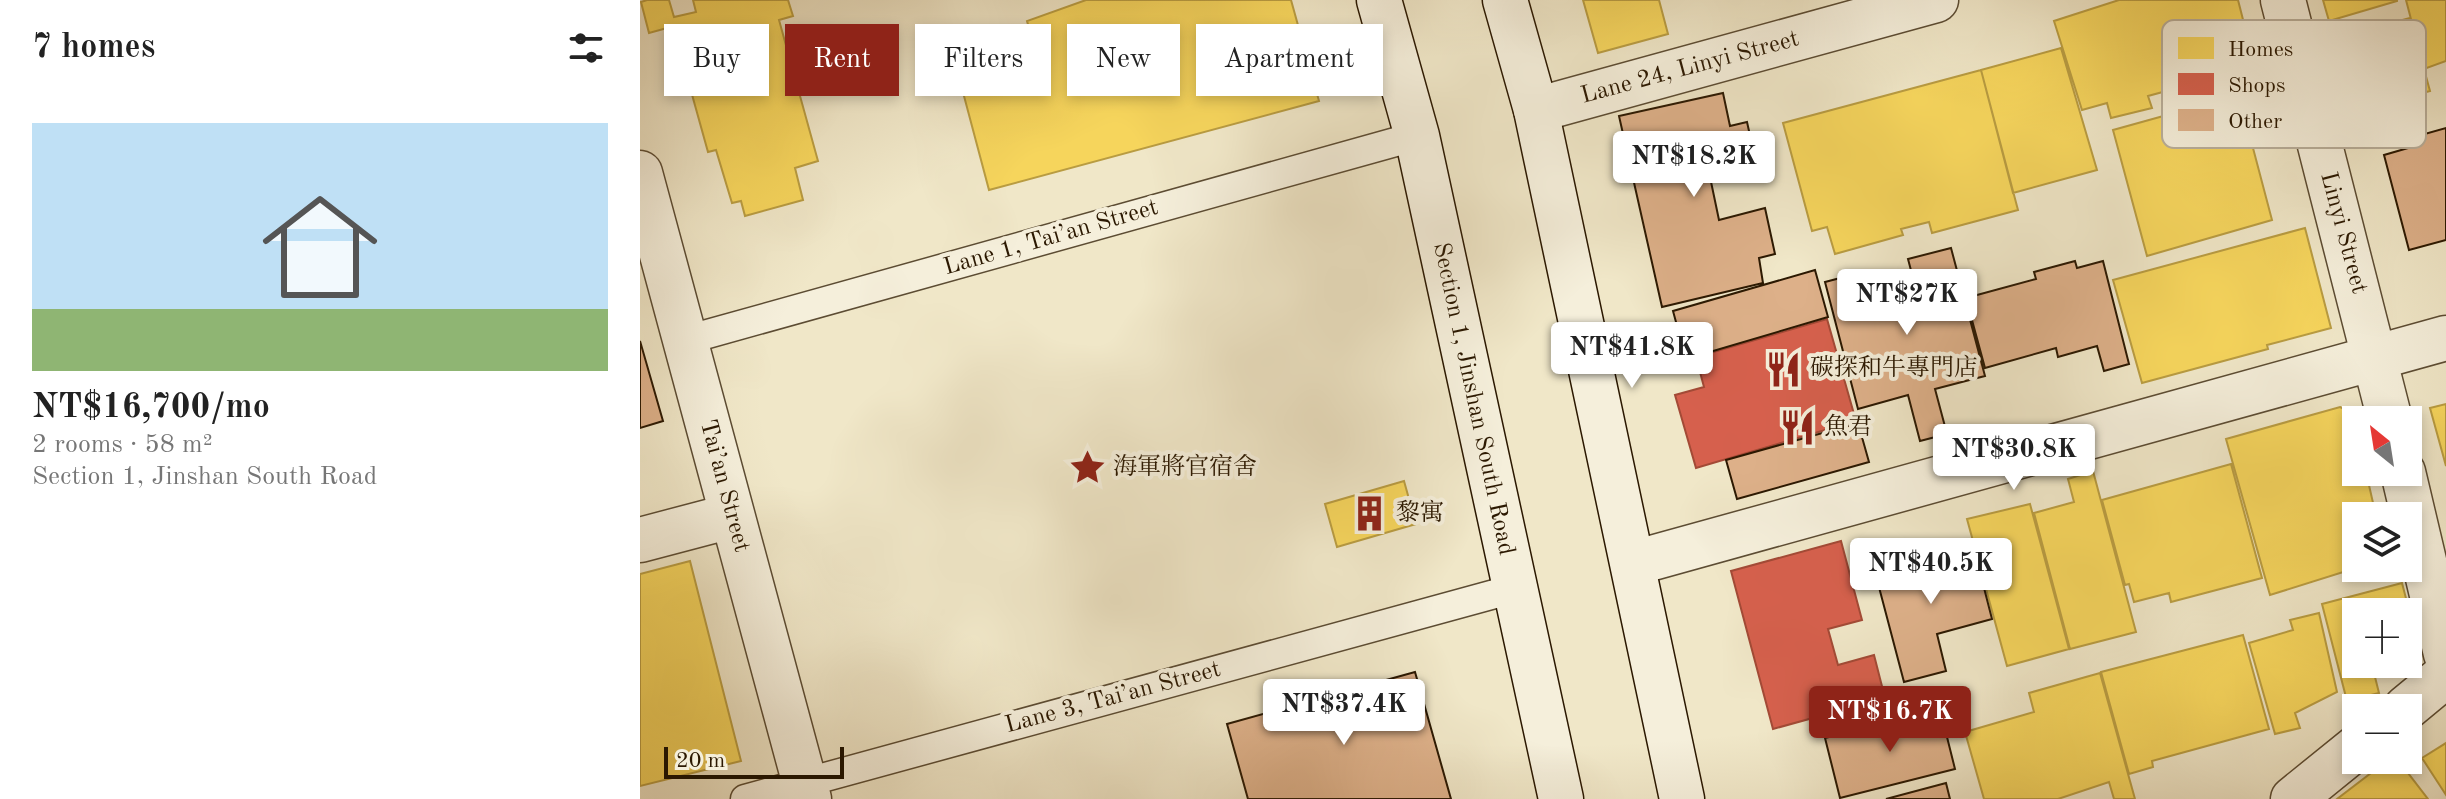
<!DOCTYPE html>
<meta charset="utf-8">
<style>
:root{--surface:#fff;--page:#f2f2f2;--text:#222;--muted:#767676;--line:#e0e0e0;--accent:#8f2418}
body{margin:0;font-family:"Old Standard TT","Noto Serif TC",serif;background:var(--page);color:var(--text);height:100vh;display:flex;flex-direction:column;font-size:30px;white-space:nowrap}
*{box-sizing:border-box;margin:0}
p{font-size:26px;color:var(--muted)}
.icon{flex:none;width:44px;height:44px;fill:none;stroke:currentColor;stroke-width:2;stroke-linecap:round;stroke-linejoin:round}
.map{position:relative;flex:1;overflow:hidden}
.details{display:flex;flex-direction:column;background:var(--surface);width:640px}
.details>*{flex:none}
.banner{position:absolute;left:24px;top:24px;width:760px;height:72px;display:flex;gap:16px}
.needle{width:52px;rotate:330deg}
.buttons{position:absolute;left:1702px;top:406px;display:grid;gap:16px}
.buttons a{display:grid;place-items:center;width:80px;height:80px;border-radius:0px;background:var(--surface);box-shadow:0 4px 12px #0003;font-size:40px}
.scale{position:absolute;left:24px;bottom:20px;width:180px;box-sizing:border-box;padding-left:8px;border:4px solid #2b1801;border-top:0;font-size:22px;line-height:28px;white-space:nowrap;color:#2b1801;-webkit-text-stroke:6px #f5efdb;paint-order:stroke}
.price{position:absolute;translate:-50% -68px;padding:0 18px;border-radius:8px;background:#fff;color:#222;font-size:26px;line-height:52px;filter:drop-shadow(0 2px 4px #0008)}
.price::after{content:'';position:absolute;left:50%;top:48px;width:24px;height:18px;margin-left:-12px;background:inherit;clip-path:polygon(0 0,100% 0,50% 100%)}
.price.current{background:var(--accent);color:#fff}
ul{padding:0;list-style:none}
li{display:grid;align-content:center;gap:16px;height:424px;padding:0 32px}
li+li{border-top:2px solid var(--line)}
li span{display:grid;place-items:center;height:248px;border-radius:0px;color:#555}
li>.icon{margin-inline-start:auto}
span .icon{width:144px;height:144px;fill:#fffc;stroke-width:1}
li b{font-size:34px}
h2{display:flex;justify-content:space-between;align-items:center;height:96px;padding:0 32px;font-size:34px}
.pill{padding:0 28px;border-radius:0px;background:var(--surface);box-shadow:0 4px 12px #0003;font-size:28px;line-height:72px}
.pill.current{background:var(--accent);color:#fff}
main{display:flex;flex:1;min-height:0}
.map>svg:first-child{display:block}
</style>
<main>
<section class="details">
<h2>7 homes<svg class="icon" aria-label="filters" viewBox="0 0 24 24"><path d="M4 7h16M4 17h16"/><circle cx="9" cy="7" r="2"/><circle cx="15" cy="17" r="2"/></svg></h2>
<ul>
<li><span style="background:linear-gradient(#bfe0f5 75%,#8fb573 0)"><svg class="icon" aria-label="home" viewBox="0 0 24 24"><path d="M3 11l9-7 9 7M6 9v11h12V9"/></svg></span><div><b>NT$16,700/mo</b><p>2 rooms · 58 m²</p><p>Section 1, Jinshan South Road</p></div></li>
</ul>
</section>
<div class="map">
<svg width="1806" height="799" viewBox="0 0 1806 799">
<rect width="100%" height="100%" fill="#f0e7c8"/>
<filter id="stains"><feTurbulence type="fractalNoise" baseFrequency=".0025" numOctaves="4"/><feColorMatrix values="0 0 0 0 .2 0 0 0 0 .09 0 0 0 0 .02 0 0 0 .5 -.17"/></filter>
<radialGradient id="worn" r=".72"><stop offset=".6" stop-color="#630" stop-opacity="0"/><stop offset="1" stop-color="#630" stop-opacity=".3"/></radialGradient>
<path fill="#f6d55c" stroke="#b99c41" stroke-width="2" fill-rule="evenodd" d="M7,0H29L34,17L56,12L53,0H148L153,16L139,20L178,161L155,168L163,200L105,216L101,201L92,203L76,150L68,152L51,91L44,93L27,28L9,33L1,2Z
M446,0H651L679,101L349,190L316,66L394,44L387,21Z
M943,0H1019L1028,34L958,53Z
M1479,0H1598L1611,51L1606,52L1611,68L1508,96L1512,108L1471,118L1467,103L1442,110L1414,21Z
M1683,0H1757V1L1689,21Z
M1766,0H1806V61L1784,69Z
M1770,18L1790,91L1710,112L1687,40Z
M1421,48L1457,170L1373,193L1341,70Z
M1341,70L1378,210L1292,233L1289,222L1261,229L1263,235L1195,254L1187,227L1172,231L1143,123Z
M1599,95L1632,220L1507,256L1473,130Z
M1665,228L1691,328L1627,345L1628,349L1502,383L1473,280Z
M1806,404V466L1790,408Z
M1700,407L1714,414L1716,472H1726L1736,516H1716V568L1630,595L1586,439Z
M1591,464L1622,578L1531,602L1529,593L1494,602L1489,584L1485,585L1462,500Z
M1453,471L1496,632L1430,649L1394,513L1434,502L1428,479Z
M764,481L776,524L697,547L685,504Z
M1390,504L1429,649L1367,666L1327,519Z
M50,561L101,761L0,786V574Z
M1762,583L1781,656L1771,658L1773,667L1735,677L1739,693L1707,701L1682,604ZM1716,612H1768V664H1716Z
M1679,613L1697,692L1655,713L1660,728L1635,734L1609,643L1653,630L1650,620Z
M1603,635L1629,729L1512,761L1513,767L1489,774L1461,672Z
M1460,673L1495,799H1474L1469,782L1418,799H1344L1325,732L1394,712L1389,693Z
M1806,743V795L1782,758Z
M1748,760H1758L1788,799H1697Z"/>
<path fill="#d6604d" stroke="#a34a36" stroke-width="2" d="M1187,319L1216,421L1056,468L1035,395L1064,387L1056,357Z
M1201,541L1222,620L1188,629L1198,665L1234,655L1245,698L1133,729L1091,571Z"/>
<path fill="#ddb089" stroke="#2b1801" stroke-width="2" d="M1083,93L1090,126L1107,122L1117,167L1070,177L1079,220L1125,208L1135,254L1119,258L1123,283L1022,307L979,116Z
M1806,128V240L1769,250L1744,155L1775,146L1774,137Z
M1311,248L1345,376L1295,389L1307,434L1280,441L1268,395L1218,409L1185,282L1227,271L1231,289L1273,278L1268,259Z
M1435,261L1437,268L1463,261L1489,364L1464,371L1457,346L1418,357L1416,348L1345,368L1326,298L1396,279L1394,272Z
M1175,270L1188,317L1046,359L1033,311Z
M0,341L23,421L0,428Z
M1218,423L1229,462L1097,499L1086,460Z
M1333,545L1352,619L1297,634L1306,671L1264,682L1235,572Z
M775,672L811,799H608L587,724Z
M1300,709L1315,769L1200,798L1185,738Z
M1306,783L1310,799H1246Z"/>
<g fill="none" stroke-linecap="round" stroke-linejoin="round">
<defs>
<path id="service" d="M46,340L777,136
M105,799L873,589"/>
<path id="minor" d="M1643,0L1750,420
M896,110L1296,0
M0,173L169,799
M1763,472L1806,654
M0,540L91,516
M994,563L1806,338
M1766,708L1806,675
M1653,799L1716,748"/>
<path id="secondary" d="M739,0L777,136L921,799
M865,0L896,110L1042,799"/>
</defs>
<use href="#service" stroke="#5c4c33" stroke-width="31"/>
<use href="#minor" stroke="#5c4c33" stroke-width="47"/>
<use href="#secondary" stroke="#2b1801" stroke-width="47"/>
<use href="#service" stroke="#f5efdb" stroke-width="28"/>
<use href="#minor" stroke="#f5efdb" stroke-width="44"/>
<use href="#secondary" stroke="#f5efdb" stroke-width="44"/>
</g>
<defs>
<symbol id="restaurant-bare" viewBox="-9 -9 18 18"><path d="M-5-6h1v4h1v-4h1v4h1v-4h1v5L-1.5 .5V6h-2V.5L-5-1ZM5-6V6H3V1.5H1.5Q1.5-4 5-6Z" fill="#8f2418" stroke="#f5efdb" stroke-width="2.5" paint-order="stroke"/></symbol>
<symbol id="sight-bare" viewBox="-9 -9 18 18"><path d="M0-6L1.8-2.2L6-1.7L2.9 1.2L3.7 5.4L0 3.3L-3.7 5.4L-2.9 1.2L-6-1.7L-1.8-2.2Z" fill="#8f2418" stroke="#f5efdb" stroke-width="2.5" paint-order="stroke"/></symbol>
<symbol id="building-bare" viewBox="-9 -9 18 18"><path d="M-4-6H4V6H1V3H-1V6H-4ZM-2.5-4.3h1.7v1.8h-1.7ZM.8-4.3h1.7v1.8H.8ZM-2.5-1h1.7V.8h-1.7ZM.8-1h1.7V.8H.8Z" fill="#8f2418" stroke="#f5efdb" stroke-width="2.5" paint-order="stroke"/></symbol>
</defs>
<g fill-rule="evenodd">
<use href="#restaurant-bare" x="1118" y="344" width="51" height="51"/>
<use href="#restaurant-bare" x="1132" y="402" width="51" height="51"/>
<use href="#sight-bare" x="422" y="442" width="51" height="51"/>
<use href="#building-bare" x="704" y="488" width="51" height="51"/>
</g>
<g text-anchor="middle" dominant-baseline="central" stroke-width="8" stroke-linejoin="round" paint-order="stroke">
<g font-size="24" fill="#2b1801" stroke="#f5efdb">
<text transform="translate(1050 68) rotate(-15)">Lane 24, Linyi Street</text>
<text transform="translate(1703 233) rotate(75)">Linyi Street</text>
<text transform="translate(411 238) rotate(-16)">Lane 1, Tai’an Street</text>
<text transform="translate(833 399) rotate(78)">Section 1, Jinshan South Road</text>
<text transform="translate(84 486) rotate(75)">Tai’an Street</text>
<text transform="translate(473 698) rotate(-15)">Lane 3, Tai’an Street</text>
</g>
<g font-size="24" fill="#2b1801" stroke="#f5efdb" text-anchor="start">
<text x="1170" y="369">碳探和牛專門店</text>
<text x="1184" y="428">魚君</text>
<text x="473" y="468">海軍將官宿舍</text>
<text x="756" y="514">黎寓</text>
</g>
</g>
<rect x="1522" y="20" width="264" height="128" rx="12" fill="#f5efdb" stroke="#b8ae9a" stroke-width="2"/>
<rect x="1538" y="37" width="36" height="22" fill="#f6d55c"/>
<rect x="1538" y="73" width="36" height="22" fill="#d6604d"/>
<rect x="1538" y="109" width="36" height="22" fill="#ddb089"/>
<g font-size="22" fill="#2b1801">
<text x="1588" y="56">Homes</text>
<text x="1588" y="92">Shops</text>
<text x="1588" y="128">Other</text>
</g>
<rect width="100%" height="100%" filter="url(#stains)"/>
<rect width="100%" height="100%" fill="url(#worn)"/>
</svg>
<div class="buttons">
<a><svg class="needle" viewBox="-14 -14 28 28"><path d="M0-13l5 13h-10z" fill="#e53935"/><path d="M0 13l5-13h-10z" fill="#767676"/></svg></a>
<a><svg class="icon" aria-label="layers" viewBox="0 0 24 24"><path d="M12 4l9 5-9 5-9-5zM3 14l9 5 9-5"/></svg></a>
<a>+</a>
<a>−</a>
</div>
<div class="scale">20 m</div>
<b class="price" style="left:1054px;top:199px">NT$18.2K</b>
<b class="price" style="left:1267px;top:337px">NT$27K</b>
<b class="price" style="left:992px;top:390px">NT$41.8K</b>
<b class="price" style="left:1374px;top:492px">NT$30.8K</b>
<b class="price" style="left:1291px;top:606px">NT$40.5K</b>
<b class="price" style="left:704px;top:747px">NT$37.4K</b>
<b class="price current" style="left:1250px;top:754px">NT$16.7K</b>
<div class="banner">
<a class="pill">Buy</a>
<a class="pill current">Rent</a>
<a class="pill">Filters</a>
<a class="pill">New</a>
<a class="pill">Apartment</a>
</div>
</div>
</main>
